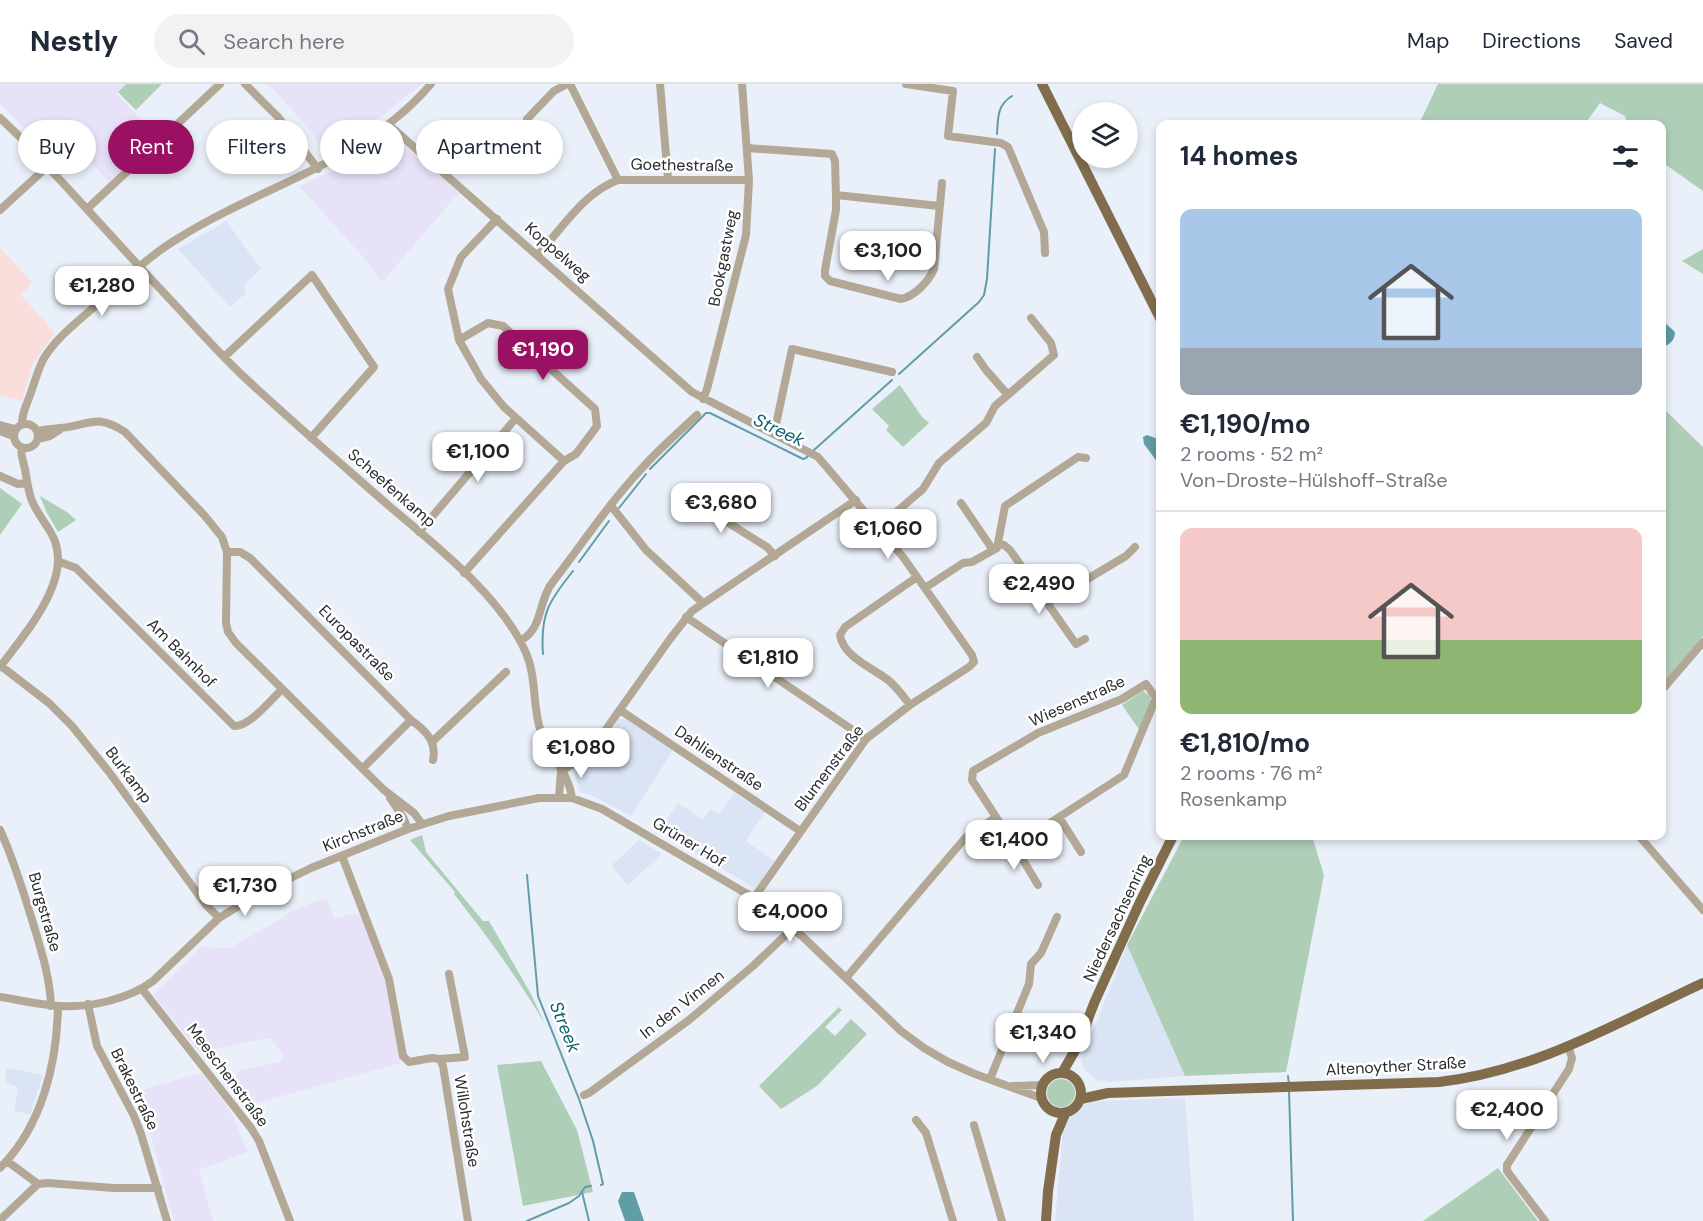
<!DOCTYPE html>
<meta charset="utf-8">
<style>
:root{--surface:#fff;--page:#f2f2f3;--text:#1f2937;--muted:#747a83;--line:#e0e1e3;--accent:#9a1163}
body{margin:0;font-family:"DM Sans",sans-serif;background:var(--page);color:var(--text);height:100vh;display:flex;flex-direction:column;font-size:22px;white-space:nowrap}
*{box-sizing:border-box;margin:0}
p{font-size:20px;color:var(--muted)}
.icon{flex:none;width:33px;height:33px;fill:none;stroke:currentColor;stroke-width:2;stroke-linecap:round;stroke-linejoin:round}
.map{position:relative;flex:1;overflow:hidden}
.panel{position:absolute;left:1156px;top:36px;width:510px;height:720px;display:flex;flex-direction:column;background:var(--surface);border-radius:12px;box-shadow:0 3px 9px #0003}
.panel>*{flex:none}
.banner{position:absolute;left:18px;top:36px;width:570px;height:54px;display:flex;gap:12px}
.tools{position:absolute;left:1072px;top:18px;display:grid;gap:12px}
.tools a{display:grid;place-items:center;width:66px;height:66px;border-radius:50%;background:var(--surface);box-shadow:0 3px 9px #0003;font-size:30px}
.price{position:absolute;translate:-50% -51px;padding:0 14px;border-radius:12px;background:#fff;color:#222;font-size:20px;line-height:39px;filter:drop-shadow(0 2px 3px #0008)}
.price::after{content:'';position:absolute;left:50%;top:36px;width:18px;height:14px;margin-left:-9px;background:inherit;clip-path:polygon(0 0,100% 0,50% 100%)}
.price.on{background:var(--accent);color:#fff}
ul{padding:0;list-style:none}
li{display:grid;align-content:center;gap:12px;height:318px;padding:0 24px}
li+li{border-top:2px solid var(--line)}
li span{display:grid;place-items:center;height:186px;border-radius:12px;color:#555}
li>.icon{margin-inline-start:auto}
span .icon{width:108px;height:108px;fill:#fffc;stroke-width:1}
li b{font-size:26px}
h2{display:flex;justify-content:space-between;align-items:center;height:72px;padding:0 24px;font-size:26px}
.chip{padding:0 21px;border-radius:27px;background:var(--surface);box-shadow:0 3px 9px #0003;font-size:21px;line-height:54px}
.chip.on{background:var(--accent);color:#fff}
header{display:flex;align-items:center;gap:36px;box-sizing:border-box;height:84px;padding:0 30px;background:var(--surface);border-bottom:2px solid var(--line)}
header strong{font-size:28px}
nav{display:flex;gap:33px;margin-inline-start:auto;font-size:21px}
.search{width:420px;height:54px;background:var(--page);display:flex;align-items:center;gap:15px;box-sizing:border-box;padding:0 21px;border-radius:33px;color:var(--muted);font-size:22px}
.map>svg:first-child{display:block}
</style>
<header>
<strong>Nestly</strong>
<div class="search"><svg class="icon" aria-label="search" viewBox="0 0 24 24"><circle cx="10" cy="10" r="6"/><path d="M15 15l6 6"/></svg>Search here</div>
<nav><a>Map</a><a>Directions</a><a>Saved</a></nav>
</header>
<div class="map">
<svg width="1703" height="1137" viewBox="0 0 1703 1137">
<rect width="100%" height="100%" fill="#eaf0f9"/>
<path fill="#dbe4f4" d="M226,137L261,185L244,201L246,209L230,223L178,165Z
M619,635H626L673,666L631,732L591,711L580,708L574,688L592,676Z
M734,709L765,728L746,757L775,777L756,805L659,747L678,719L703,736L711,725L719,730Z
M639,756L662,770L628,801L611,782Z
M1127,861L1185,992L1108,998L1097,996L1086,987L1081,978Z
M7,984L43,991L30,1031L14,1026L18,1003L5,998Z
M1185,1014L1194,1137H1055L1063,1046L1071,1032L1084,1021L1097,1017Z"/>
<path fill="#f9dedc" d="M0,164L32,198L21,211L55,249L33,279L22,317L0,311Z"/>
<path fill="#e7e2f8" d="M0,0H125L116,9L156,51L109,98L64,50L47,65L0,20Z
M268,0H422L357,51L325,68L299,33Z
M392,51L459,109L382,198L364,174L299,102L343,82Z
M327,814L334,834L359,829L376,868L387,901L401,979L242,1023L220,995L237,992V987L279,978L284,972L270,954L199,968L153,911L201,863L229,864L283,834L290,827Z
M201,989L229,1024L248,1068L199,1086L213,1137H174L147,1038L132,1009Z"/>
<path fill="#afceb8" d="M126,0H162L136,26L118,8Z
M1438,0H1703V107L1662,78V40H1627L1625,32L1600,19L1585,40H1419Z
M1703,165V190L1682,177Z
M900,301L922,333L929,339L903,363L886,346L889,342L872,325Z
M1662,323L1703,363V552L1662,601Z
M0,404L22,420L0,451Z
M40,412L67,428L76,436L58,448L46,427Z
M1143,607L1150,612L1151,619L1140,647L1122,621Z
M422,751L426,768L483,837H489L531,910L545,940C518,894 487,852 454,810L455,808L410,756Z
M1184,752H1312L1324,791L1286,988L1185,992L1127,861Z
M839,923L842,926L825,943L835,952L851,935L867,950L817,1002L781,1025L759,1002Z
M541,977L577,1046L593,1108L523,1122L497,981Z
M1047 1009a14 14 0 1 1 28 0a14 14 0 1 1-28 0Z
M1498,1084L1538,1137H1423Z"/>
<path fill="#609da7" d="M1662,236L1675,248C1675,256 1670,261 1662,263Z
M1147,351L1161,356V383L1144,360L1143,353Z
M622,1108H634L644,1137H625L618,1117Z"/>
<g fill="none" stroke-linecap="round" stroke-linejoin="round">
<path stroke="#609da7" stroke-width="2" d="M997,50C998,34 997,21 1012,12
M899,290L979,218L984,211L987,195L995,65
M814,366L892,296
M650,385L706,329H710L803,375L806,374L810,370
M619,424L646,390
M579,478L609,437
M543,570C540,530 549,517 573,487
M527,791L538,912L579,1015L593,1057L603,1100L601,1101
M1288,992L1289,1001
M1289,1006L1293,1137
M582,1108L589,1137
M527,1137L569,1119L579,1112L585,1103L591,1102"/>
<path stroke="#b3a896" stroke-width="8" d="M245,0L278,33L318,85
M570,0L618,96
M660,0L668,95
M906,0L953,7L948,52L1001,59L1008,63L1044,148L1045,169
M0,34L20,53C74,110 126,169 180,226C200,248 221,271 242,291C290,336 339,378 388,421C434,460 502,513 526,569C537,594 532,623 541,648C550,671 569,690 572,714
M527,35L554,7L567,0
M389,41L692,308L818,373L903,473L972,571L974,578L969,583L910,621L866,655L754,814
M747,64L832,70L835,77L836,111L939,122
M836,111V126L825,186V192L830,197L901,215C915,212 928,198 934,185L942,99
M87,125L220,0
M0,126L48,82
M497,135L461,173L448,205L459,256L481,295L504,323L564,377
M538,170C563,144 583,109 618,96H749
M459,256L488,239L503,242L595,325L597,342L576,370L564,377L464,489
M224,273L312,191L374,283L311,354
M977,273L986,286L1008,311
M703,315L707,305L746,151L749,96L742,0
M14 352a12 12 0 1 1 24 0a12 12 0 1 1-24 0Z
M22,340C22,331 24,327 27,319C33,305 36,290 43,276C55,255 75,240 93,224C120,200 146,174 177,155C262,101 364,79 431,0
M0,341L15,345
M0,347L13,352
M38,347C46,345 53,345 61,344C90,341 97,329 125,348L204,431L222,453L227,468L226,539L228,548L236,559L384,706L414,729L422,740
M774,350L792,265L892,288
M38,355L50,352L61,345
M0,392L18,400L27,399
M690,407L703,423L767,463L775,472
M961,419L993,466
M612,423L646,466L703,519
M879,443L923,405L939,379L986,339L995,322L1054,271L1051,259L1031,234
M419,448L516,334
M998,460L1004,461L1010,466L1076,560L1085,555
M227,468H240L250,474L411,636L363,684
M60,478L76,484L234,642C249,643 271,616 282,605
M925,504L963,479L972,478L997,464L1005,422L1078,373L1086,374
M1047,519L1126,472L1135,463
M686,533L866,655
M520,557C544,544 537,519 552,499C582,460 610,418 644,382C660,364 679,348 697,331
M1,582L49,619L72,642L109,688L206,821L219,834
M0,583C25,549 77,492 51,449C45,438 37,429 32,417C28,407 27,396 25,385C23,377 21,373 21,363
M1662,606L1703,558
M910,621C903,612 897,603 888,596C873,584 843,573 840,551L845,543L917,493
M620,626L800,747
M411,636C425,646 437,657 433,676
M433,657L506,588
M561,687L581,675L592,665L670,555L692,527L856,416
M559,713L561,687
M390,714L403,733L408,745
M1059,733L1081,768
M0,746C14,776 23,807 33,839C41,866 50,893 51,922
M1639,752L1703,826
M1016,761L1020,771L1038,801
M342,772L389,895L403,972L409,978L432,974L440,975L443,982L468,1137
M846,894L966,753L996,733L972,696L973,687L1038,649L1122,615L1146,600L1156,614L1124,691L1016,761L1012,757L996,733
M142,905L251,1044L259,1057L290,1137
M0,913C20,916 40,921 60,922C90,924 129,915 153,897L219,834L260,809L311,784L408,745L449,732L539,714H572L602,725L754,814L803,853L901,947L924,964L948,978L975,990L1041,1014
M88,920L97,962L134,1032L141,1050L167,1137
M440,975L465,973L449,890
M990,995L1029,900L1031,880L1041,869L1057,833
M1013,1002L1043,1001
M584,1011L589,1009L689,936L753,882L793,844
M916,1036L926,1049L953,1137
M974,1041L1002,1137
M7,1077L38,1100L48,1099L114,1104H158
M0,1084C42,1042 57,980 58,922
M0,1136L38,1100
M1545,1137L1507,1087V1081L1569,985L1572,974L1568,962"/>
<path stroke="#816d4b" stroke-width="10" d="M1042,0L1161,236
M1041 1009a20 20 0 1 1 40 0a20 20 0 1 1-40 0Z
M1062,989L1077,963L1095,917L1140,818L1173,752
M1081,1015L1108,1009L1439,998C1536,987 1616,939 1703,899
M1046,1137L1048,1107L1056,1051L1065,1030"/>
</g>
<g text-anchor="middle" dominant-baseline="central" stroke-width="5" stroke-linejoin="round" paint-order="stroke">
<g font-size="16" fill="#2a2c2f" stroke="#fff">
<text transform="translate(682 81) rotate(1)">Goethestraße</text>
<text transform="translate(558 168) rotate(41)">Koppelweg</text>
<text transform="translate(723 174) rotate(-79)">Bookgastweg</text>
<text transform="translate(392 404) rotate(41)">Scheefenkamp</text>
<text transform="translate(357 559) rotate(45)">Europastraße</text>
<text transform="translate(182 569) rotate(45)">Am Bahnhof</text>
<text transform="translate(1077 617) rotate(-24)">Wiesenstraße</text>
<text transform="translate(719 674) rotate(34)">Dahlienstraße</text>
<text transform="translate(829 684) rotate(-53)">Blumenstraße</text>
<text transform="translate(129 691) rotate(53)">Burkamp</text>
<text transform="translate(363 747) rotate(-22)">Kirchstraße</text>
<text transform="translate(689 758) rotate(31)">Grüner Hof</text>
<text transform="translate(45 828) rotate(74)">Burgstraße</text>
<text transform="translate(1117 834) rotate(-65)">Niedersachsenring</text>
<text transform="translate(682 920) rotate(-38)">In den Vinnen</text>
<text transform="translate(1396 982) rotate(-3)">Altenoyther Straße</text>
<text transform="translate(228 991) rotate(53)">Meeschenstraße</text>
<text transform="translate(135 1005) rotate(64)">Brakestraße</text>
<text transform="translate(467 1037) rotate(81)">Willohstraße</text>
</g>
<g font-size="18" font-style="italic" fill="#0c636e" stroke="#fff">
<text transform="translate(779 346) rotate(25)">Streek</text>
<text transform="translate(565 943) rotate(68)">Streek</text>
</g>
</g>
</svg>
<div class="tools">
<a><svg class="icon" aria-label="layers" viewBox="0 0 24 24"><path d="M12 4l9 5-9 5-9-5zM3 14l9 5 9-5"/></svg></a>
</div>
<b class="price" style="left:888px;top:198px">€3,100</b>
<b class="price" style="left:102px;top:233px">€1,280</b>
<b class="price on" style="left:543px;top:297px">€1,190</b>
<b class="price" style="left:478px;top:399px">€1,100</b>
<b class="price" style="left:721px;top:450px">€3,680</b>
<b class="price" style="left:888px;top:476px">€1,060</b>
<b class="price" style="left:1039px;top:531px">€2,490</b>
<b class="price" style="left:768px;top:605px">€1,810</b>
<b class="price" style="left:581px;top:695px">€1,080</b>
<b class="price" style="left:1014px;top:787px">€1,400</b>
<b class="price" style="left:245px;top:833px">€1,730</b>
<b class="price" style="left:790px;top:859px">€4,000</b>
<b class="price" style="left:1043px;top:980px">€1,340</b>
<b class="price" style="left:1507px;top:1057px">€2,400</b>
<div class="banner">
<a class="chip">Buy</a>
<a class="chip on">Rent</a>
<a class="chip">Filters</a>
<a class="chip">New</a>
<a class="chip">Apartment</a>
</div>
<section class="panel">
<h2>14 homes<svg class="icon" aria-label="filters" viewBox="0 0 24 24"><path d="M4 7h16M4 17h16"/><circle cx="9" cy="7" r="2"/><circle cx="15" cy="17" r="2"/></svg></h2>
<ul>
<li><span style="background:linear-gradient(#a9c7e8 75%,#9aa5b1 0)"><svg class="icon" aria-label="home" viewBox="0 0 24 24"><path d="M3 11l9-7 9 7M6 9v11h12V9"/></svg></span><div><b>€1,190/mo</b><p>2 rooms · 52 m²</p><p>Von-Droste-Hülshoff-Straße</p></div></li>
<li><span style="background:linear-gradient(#f6c9c9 60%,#8fb573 0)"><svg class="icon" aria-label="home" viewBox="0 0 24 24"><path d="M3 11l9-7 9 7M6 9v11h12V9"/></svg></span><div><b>€1,810/mo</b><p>2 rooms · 76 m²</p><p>Rosenkamp</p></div></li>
</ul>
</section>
</div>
